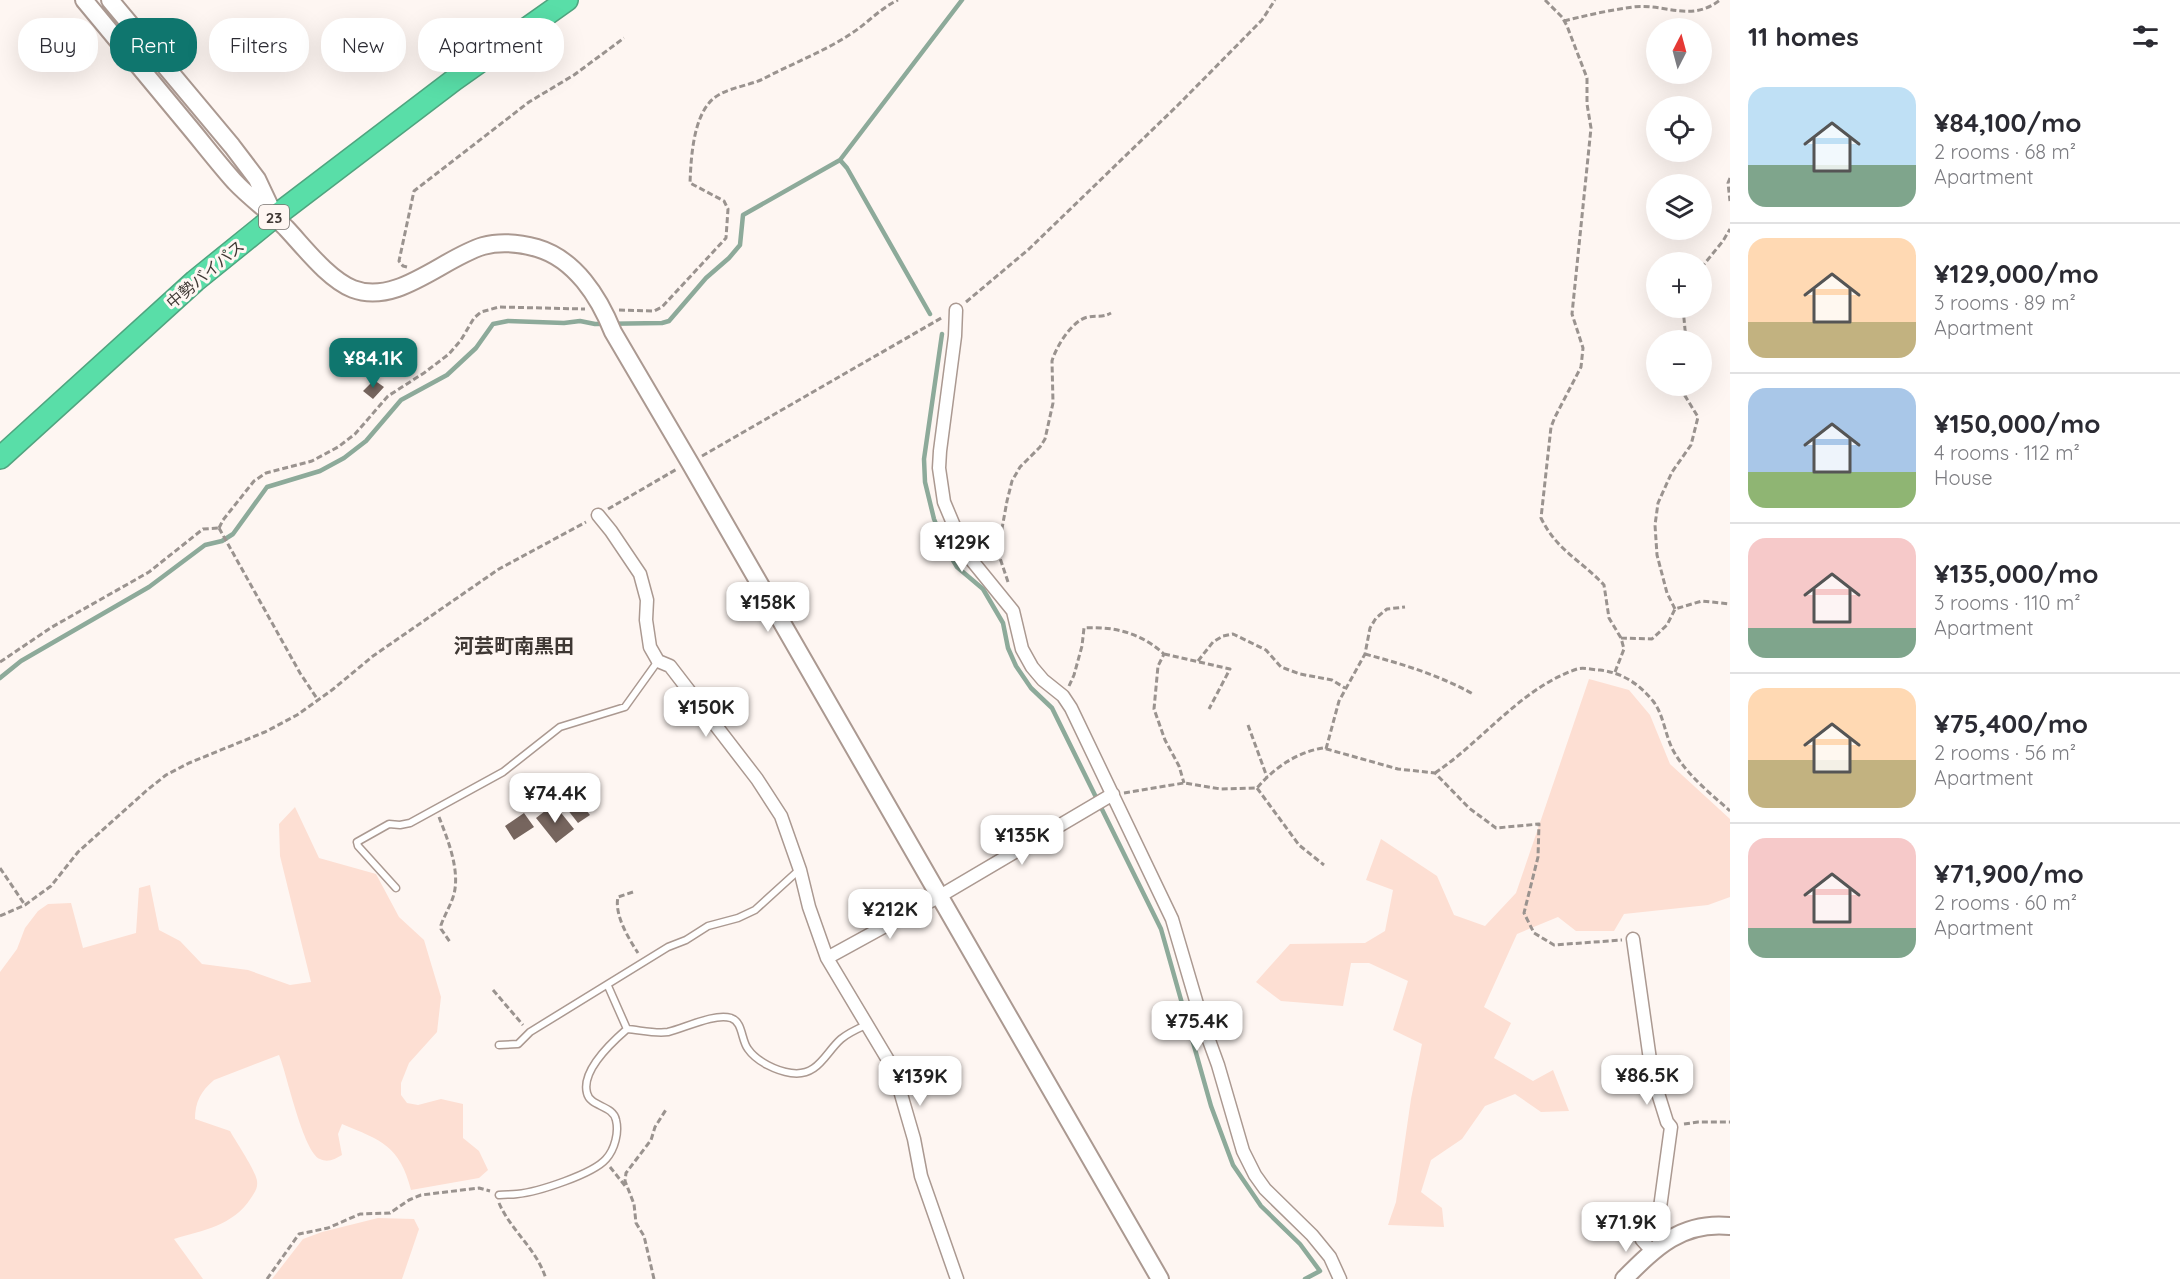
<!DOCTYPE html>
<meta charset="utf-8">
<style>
:root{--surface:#fff;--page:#f2f2f3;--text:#2b2b33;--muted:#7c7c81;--line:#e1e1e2;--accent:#0f766e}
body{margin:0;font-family:Quicksand,"Noto Sans JP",sans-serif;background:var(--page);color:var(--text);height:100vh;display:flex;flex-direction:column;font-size:22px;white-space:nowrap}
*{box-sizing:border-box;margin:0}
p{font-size:20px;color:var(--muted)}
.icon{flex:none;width:33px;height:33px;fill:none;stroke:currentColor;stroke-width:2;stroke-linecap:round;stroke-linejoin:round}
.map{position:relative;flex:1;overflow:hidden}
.sheet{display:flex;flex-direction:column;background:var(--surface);width:450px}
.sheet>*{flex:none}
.hud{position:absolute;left:18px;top:18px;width:570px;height:54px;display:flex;gap:12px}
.needle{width:39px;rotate:6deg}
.tools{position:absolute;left:1646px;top:18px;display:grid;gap:12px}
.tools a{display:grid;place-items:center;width:66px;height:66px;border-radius:50%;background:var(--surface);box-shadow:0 6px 24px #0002;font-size:30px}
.price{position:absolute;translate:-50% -51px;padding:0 14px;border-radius:12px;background:#fff;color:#222;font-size:20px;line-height:39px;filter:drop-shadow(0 2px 3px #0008)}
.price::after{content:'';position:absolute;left:50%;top:36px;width:18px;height:14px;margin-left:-9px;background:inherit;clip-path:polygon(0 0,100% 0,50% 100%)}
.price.current{background:var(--accent);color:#fff}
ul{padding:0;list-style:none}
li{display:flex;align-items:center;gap:18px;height:150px;padding:0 18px}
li+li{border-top:2px solid var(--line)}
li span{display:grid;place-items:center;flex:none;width:168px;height:120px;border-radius:18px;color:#555}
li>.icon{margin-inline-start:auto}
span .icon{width:72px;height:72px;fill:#fffc;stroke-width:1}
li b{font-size:26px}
h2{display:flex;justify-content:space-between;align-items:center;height:72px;padding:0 18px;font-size:26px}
.chip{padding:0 21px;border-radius:24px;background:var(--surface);box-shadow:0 6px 24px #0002;font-size:21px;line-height:54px}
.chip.current{background:var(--accent);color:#fff}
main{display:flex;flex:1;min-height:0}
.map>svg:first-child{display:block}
</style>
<main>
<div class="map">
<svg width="1730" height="1279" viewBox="0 0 1730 1279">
<rect width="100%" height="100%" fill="#fef6f2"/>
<path fill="#fddfd3" d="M1589,679L1629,690L1650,715L1670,764L1730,819V897L1708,905L1624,914L1614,931H1576L1558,917L1517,934L1484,1007L1511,1023L1494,1058L1533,1081L1553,1070L1569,1111L1541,1112L1515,1094L1485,1106L1462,1139L1431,1160L1421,1192L1442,1208L1444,1227L1388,1225L1396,1202L1411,1099L1422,1044L1393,1030L1408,981L1369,963H1351L1343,1006L1281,1001L1256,982L1290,944L1365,943L1385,931L1393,890L1366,880L1381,839L1437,876L1454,915L1485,926L1516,893Z
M295,807L319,858L376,874L399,917L424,940L441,997L437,1032L409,1063L401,1083V1095L407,1103L418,1105L441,1099L463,1104V1138L479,1151L488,1170L479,1178L411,1190C400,1146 381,1140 342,1124L338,1134L342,1155C335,1159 328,1163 320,1159C303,1152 287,1074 279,1055L214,1080C201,1091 195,1102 195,1119L230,1131C236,1142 256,1171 257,1181C258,1188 255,1192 251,1198C233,1226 203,1230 174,1239L203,1279H0V972L17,949L25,928L38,911L48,904L71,903L83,948L136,933L139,888L150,885L159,930L180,941L202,964L248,970L290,985L311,982L280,856L279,824Z
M378,1218L414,1219L419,1229L402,1279H272L303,1239L322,1232Z"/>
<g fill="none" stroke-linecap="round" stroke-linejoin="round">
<path stroke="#8daa9a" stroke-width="4.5" d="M840,160L847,168L930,314
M942,334L924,459L925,482L934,519L947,550L957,567L983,589L1003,623L1008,648L1016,666L1031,688L1052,708L1161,929L1211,1106L1233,1165L1261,1206L1300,1244L1320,1271L1305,1279
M0,678L21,661L149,587L205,545L222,541L233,534L267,487L320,471L344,458L366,441L401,400L447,375L476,348L493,324L508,321L564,323L580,321L595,324L662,323L669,321L706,278L729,258L740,245L743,215L840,160L962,0"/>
</g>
<path fill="#76655e" d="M374,380L384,387L373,399L363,391Z
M578,800L590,815L578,823L567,809Z
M554,804L574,829L556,843L536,818Z
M524,813L534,827L514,840L505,826Z"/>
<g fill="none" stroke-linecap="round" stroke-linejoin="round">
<defs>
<path id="lane" d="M396,888L358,846L357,842L389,824L400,825L410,823L503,772L560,727L625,707L658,661
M608,986L627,1029
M499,1045L518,1044L530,1032L668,947L686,940L708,926L738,918L755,910L799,870
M499,1195C505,1194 511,1195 517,1194C538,1192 593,1174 606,1159C615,1149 619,1132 616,1120C613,1105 590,1107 587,1093C581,1071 612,1042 627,1029C640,1030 655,1034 668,1032C685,1028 714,1013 731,1018C743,1022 741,1040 748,1049C757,1062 777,1071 791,1073C818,1077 825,1053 841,1039C848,1033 857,1029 866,1025"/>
<path id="street" d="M956,310L955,336L940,451L939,468L944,502L965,552L1013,611L1022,649L1032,667L1043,680L1063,696L1071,708L1172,919L1202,1021L1218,1065L1243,1151L1255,1175L1265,1189L1312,1235L1330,1257L1340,1279
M598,515L611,531L640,574L647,600L646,620L650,647L658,661L670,666L757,779L781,816L800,870L809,907L827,958L894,1070L914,1139L921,1176L957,1279
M1633,939L1652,1074L1667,1122L1671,1127L1659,1215L1642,1240L1652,1251
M827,958L940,896L1113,794"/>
<path id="secondary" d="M84,0C118,41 152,82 186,123C202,142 218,163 235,182C251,199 270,212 286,228C304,247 328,279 353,289C397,306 443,258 483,246C501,241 519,243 537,248C575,259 599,297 613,332L690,463L1160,1279
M110,0L232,146L257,179L273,213
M1624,1279C1656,1247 1682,1221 1730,1226"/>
<path id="highway" d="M0,458L195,281L274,217L454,80L567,0"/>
</defs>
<use href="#lane" stroke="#ab9991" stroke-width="9"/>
<use href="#street" stroke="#ab9991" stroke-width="15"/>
<use href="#secondary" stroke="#ab9991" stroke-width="20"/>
<use href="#highway" stroke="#50a47f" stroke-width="24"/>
<path stroke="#9a938f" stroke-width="3" stroke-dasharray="6 3" stroke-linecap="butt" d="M1545,0L1562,17L1567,26L1587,78V104L1591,128L1572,314L1583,348L1581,367L1555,417L1551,427L1541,518C1557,551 1581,560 1604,585L1609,618L1621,638
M1564,21C1587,15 1611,10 1633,7C1665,3 1691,23 1720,0
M1730,178L1728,183L1730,201
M407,267L403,266L399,261L414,191L529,102L574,75L624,38
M1701,268L1723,241L1730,229
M966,302L1029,249L1178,105L1262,20L1275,0
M1683,308L1686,340
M619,310L654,311L662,307L726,238L728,209L724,201L690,183C691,158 693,122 709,103C721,88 746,87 763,79C791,64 823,52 849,35C867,24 879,9 898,0
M702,456L943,317
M608,509L677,469
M219,528L223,520L254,481L266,473L312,461L338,447L355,434L388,396L424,373L449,354L461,340L474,318L481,312L499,307L585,309
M219,528L300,673L318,700
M1008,582L999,555V545L1007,501L1012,481L1020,467L1040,447L1045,439L1053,403L1052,361C1056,347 1072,320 1088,317C1097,315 1102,318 1111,313
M1675,609L1667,593L1657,555L1655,525L1658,503L1672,472L1691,445L1698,417L1679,386
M1164,654L1230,669L1209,709
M1365,654C1402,664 1439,675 1473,694
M1198,661L1213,642L1223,636L1233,634L1266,650L1281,667L1300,674L1332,680L1345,688
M0,662L52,627L149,572L203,529L219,528
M1615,672L1624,649L1621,638L1652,639L1667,625L1675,609L1702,601L1730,604
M1069,686L1074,675L1082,646L1084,628C1114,626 1141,633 1164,654L1158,666L1154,709L1165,740L1179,766L1184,783
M1248,725L1267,777
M1326,749L1339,701L1365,654L1370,628L1376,618L1387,609L1405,607
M1435,773C1484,740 1521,688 1577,669C1584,667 1593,670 1600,670C1623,673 1639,684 1653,701C1664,715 1665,736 1674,752C1688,776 1709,792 1730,811
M1257,788L1299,845L1324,865
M1124,793L1184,783L1221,789L1257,788C1274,768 1297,752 1323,748L1398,769L1435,773L1469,808L1496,828L1539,824L1538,857L1524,913L1534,933L1554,945L1622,940
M439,817C448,840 460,870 454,894C451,905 445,914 441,925V929L450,942
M0,868L25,905
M633,892L618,897C614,915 629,939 638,953
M0,916L25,905L51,886L78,852L146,791L166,775L189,763L265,732L297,715L332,690L373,656L499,569L586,522
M493,990L523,1025
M1684,1124L1698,1122H1730
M610,1167L626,1187
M499,1203C511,1231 537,1249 546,1279
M267,1279L299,1234L328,1228L360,1214L390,1213L409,1200L421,1195L479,1188L490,1191
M654,1279L644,1236L636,1223L634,1204L625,1181L626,1173L651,1140L655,1127L667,1108"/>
<use href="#lane" stroke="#fff" stroke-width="6"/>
<use href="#street" stroke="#fff" stroke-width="12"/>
<use href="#secondary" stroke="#fff" stroke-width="16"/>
<use href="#highway" stroke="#59dea8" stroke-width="21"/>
</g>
<g text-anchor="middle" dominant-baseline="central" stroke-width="6" stroke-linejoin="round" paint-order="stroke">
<rect fill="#fef6f2" stroke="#78716d" stroke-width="1.5" x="259" y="205" width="30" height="24" rx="4.5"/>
<g font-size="15" font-weight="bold" fill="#3f3834">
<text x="274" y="217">23</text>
</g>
<g font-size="16" fill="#3f3834" stroke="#fef6f2">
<text transform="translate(205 274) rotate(-40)">中勢バイパス</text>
</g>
<g font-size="20" font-weight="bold" fill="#3f3834" stroke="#fef6f2">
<text x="514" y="645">河芸町南黒田</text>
</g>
</g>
</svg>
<div class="tools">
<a><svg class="needle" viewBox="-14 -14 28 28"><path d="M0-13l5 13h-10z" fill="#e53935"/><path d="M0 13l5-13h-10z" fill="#7c7c81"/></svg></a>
<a><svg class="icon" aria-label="locate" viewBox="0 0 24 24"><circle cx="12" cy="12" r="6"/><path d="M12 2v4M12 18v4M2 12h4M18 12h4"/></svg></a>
<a><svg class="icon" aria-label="layers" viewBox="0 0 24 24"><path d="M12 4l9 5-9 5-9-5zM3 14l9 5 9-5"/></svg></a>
<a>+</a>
<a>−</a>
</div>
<b class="price current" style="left:373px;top:389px">¥84.1K</b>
<b class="price" style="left:962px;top:573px">¥129K</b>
<b class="price" style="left:768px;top:633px">¥158K</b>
<b class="price" style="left:706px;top:738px">¥150K</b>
<b class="price" style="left:555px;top:824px">¥74.4K</b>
<b class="price" style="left:1022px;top:866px">¥135K</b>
<b class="price" style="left:890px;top:940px">¥212K</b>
<b class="price" style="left:1197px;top:1052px">¥75.4K</b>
<b class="price" style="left:1647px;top:1106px">¥86.5K</b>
<b class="price" style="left:920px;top:1107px">¥139K</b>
<b class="price" style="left:1626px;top:1253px">¥71.9K</b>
<div class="hud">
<a class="chip">Buy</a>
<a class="chip current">Rent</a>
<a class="chip">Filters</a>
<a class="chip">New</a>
<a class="chip">Apartment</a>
</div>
</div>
<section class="sheet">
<h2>11 homes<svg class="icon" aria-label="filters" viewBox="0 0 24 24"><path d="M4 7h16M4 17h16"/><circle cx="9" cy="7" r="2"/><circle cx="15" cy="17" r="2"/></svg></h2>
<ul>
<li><span style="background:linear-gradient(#bfe0f5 65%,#7fa58c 0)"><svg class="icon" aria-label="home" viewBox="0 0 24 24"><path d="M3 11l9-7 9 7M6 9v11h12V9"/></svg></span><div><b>¥84,100/mo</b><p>2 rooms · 68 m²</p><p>Apartment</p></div></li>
<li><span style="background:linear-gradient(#ffd9b3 70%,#c2b280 0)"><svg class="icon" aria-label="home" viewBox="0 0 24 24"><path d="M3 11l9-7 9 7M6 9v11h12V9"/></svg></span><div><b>¥129,000/mo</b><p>3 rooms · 89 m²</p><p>Apartment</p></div></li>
<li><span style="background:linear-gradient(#a9c7e8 70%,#8fb573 0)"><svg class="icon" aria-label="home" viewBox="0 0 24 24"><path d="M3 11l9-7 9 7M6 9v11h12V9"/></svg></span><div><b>¥150,000/mo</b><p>4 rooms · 112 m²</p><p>House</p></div></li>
<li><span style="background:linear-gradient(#f6c9c9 75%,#7fa58c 0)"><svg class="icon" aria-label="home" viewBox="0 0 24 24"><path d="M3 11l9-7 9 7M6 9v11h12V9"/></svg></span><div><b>¥135,000/mo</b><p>3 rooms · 110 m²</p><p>Apartment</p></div></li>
<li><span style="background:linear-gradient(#ffd9b3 60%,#c2b280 0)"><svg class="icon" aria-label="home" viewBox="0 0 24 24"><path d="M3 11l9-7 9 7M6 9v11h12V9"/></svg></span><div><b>¥75,400/mo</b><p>2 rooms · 56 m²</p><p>Apartment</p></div></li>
<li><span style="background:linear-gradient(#f6c9c9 75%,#7fa58c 0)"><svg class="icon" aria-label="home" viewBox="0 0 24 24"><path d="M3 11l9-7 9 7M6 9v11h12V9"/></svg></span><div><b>¥71,900/mo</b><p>2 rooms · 60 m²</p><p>Apartment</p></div></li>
</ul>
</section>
</main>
